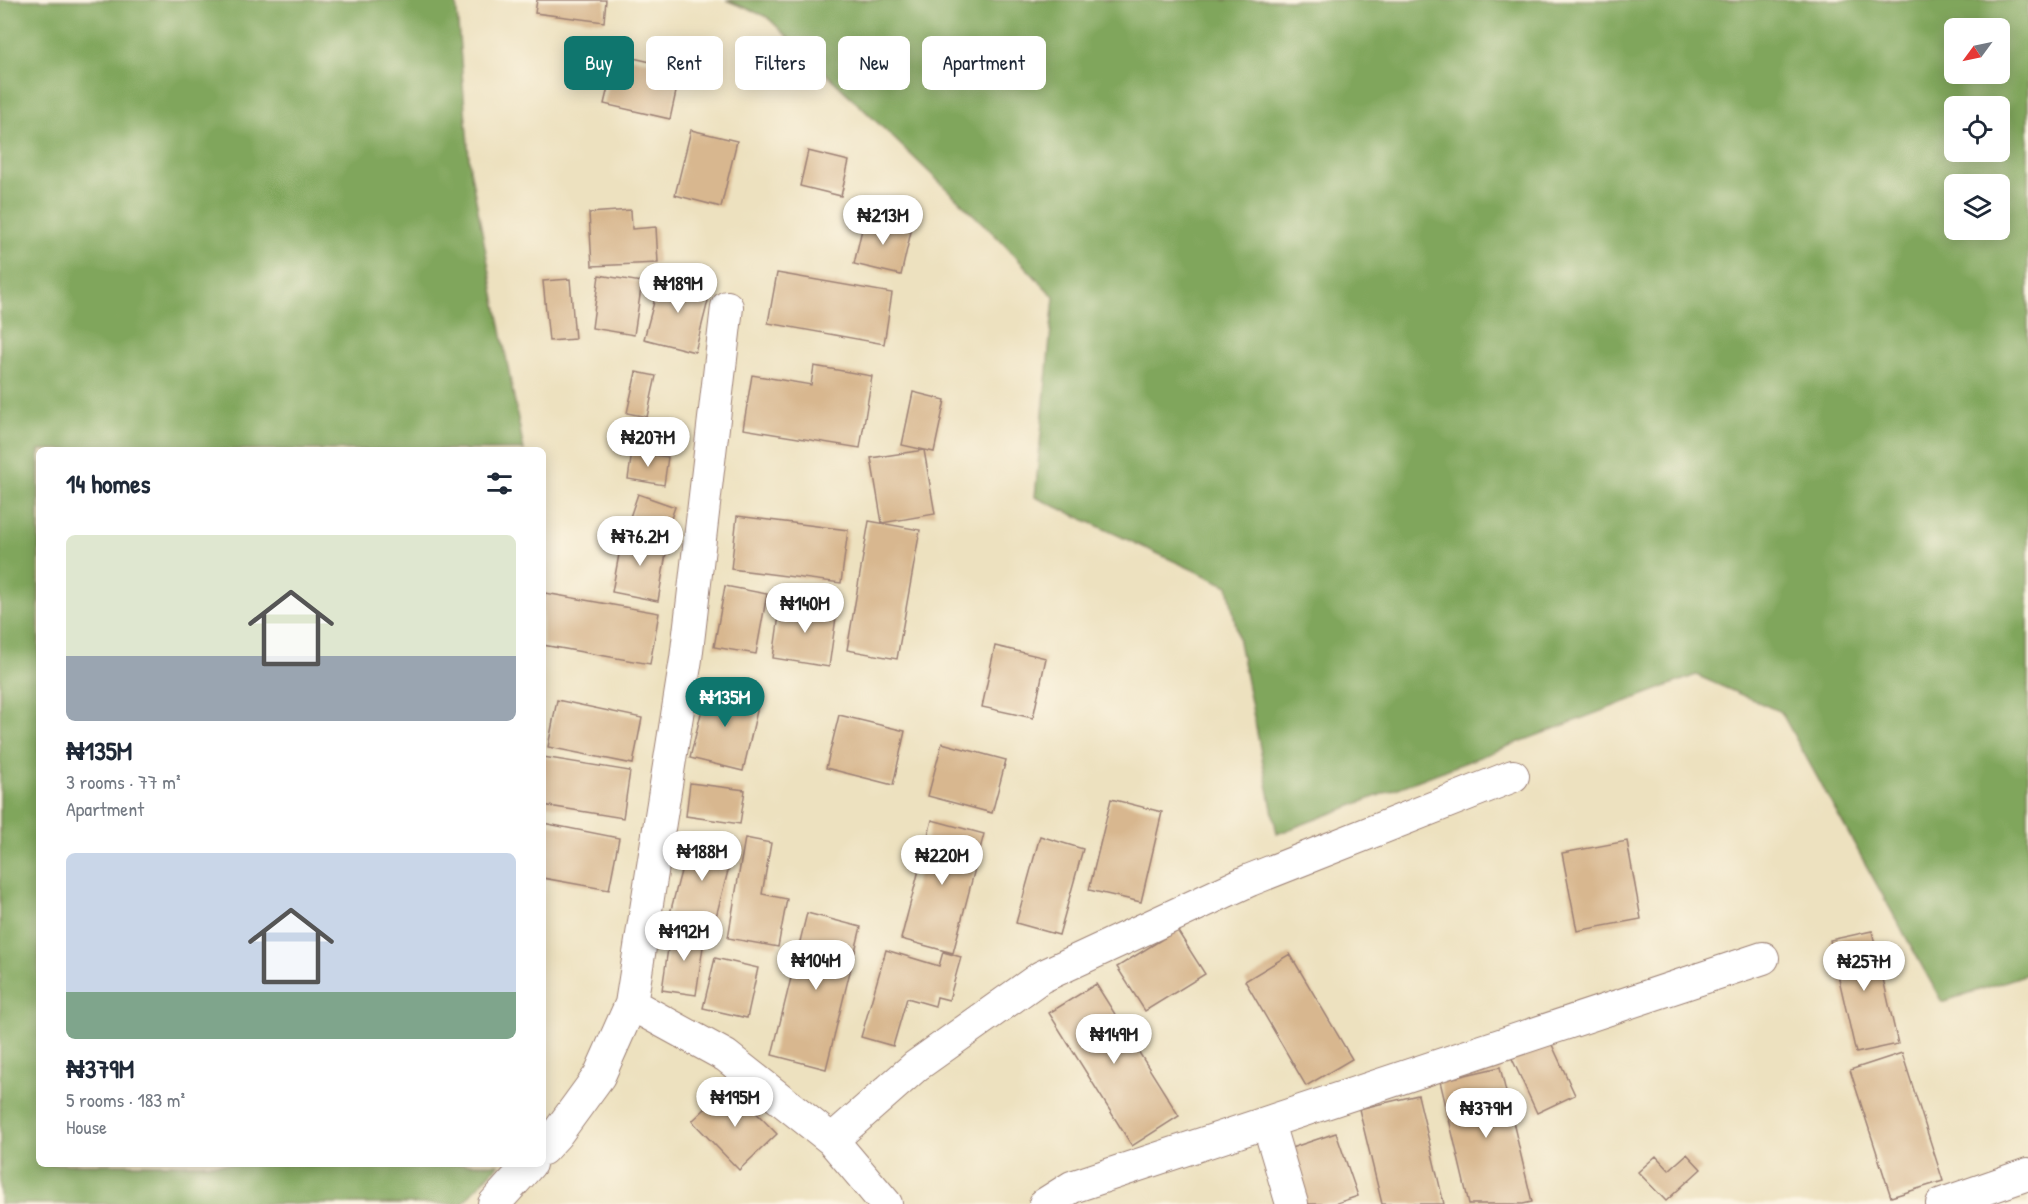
<!DOCTYPE html>
<meta charset="utf-8">
<style>
:root{--surface:#fff;--page:#f6f6f7;--text:#1f2937;--muted:#747a83;--accent:#0f766e}
body{margin:0;font-family:"Patrick Hand",sans-serif;background:var(--page);color:var(--text);height:100vh;display:flex;flex-direction:column;font-size:22px;white-space:nowrap}
*{box-sizing:border-box;margin:0}
p{font-size:20px;color:var(--muted)}
.icon{flex:none;width:33px;height:33px;fill:none;stroke:currentColor;stroke-width:2;stroke-linecap:round;stroke-linejoin:round}
.map{position:relative;flex:1;overflow:hidden}
.side{position:absolute;left:36px;top:447px;width:510px;height:720px;display:flex;flex-direction:column;background:var(--surface);border-radius:9px;box-shadow:0 3px 15px #0003}
.side>*{flex:none}
.guide{position:absolute;left:564px;top:36px;width:570px;height:54px;display:flex;gap:12px}
.needle{width:39px;rotate:237deg}
.controls{position:absolute;left:1944px;top:18px;display:grid;gap:12px}
.controls a{display:grid;place-items:center;width:66px;height:66px;border-radius:9px;background:var(--surface);box-shadow:0 3px 15px #0003;font-size:30px}
.price{position:absolute;translate:-50% -51px;padding:0 14px;border-radius:21px;background:#fff;color:#222;font-size:20px;line-height:39px;filter:drop-shadow(0 2px 3px #0008)}
.price::after{content:'';position:absolute;left:50%;top:36px;width:18px;height:14px;margin-left:-9px;background:inherit;clip-path:polygon(0 0,100% 0,50% 100%)}
.price.on{background:var(--accent);color:#fff}
ul{padding:0;list-style:none}
li{display:grid;align-content:center;gap:12px;height:318px;padding:0 30px}
li span{display:grid;place-items:center;height:186px;border-radius:9px;color:#555}
li>.icon{margin-inline-start:auto}
span .icon{width:108px;height:108px;fill:#fffc;stroke-width:1}
li b{font-size:26px}
h2{display:flex;justify-content:space-between;align-items:center;height:72px;padding:0 30px;font-size:26px}
.chip{padding:0 21px;border-radius:9px;background:var(--surface);box-shadow:0 3px 15px #0003;font-size:21px;line-height:54px}
.chip.on{background:var(--accent);color:#fff}
.map>svg:first-child{display:block}
</style>
<div class="map">
<svg width="2028" height="1204" viewBox="0 0 2028 1204">
<rect width="100%" height="100%" fill="#fcf5e5"/>
<filter id="ink" filterUnits="userSpaceOnUse"><feTurbulence type="fractalNoise" baseFrequency=".0167" numOctaves="2"/><feDisplacementMap in="SourceGraphic" scale="12" xChannelSelector="R" yChannelSelector="G"/><feConvolveMatrix kernelMatrix="1 2 1 2 8 2 1 2 1" color-interpolation-filters="sRGB"/></filter>
<filter id="wash" filterUnits="userSpaceOnUse"><feTurbulence type="fractalNoise" baseFrequency=".008" numOctaves="4" result="noise"/><feDisplacementMap in="SourceGraphic" scale="24" xChannelSelector="R" yChannelSelector="G"/><feGaussianBlur stdDeviation="1.35" result="paint"/><feColorMatrix in="noise" values="0 0 0 0 0 0 0 0 0 0 0 0 0 0 0 0 0 1.4 0 .05"/><feComposite in="paint" operator="in"/></filter>
<g filter="url(#wash)">
<rect width="100%" height="100%" fill="#ede1bf"/>
<path fill="#80a65b" stroke="#656243" stroke-width="1.5" fill-rule="evenodd" d="M0,0H456L470,169L524,450H39V1164H499L462,1204H0Z
M726,0H2028V974L1942,1002L1781,712L1696,675L1277,834L1228,586L1035,497L1054,297L998,238L767,17ZM1954,28H2000V74H1954ZM1954,106H2000V152H1954ZM1954,184H2000V230H1954Z"/>
<g id="blocks">
<path fill="#d8b78f" d="M537,0H606L604,22L535,13Z
M616,54L681,69L670,119L604,104Z
M691,130L737,141L721,207L675,195Z
M808,151L849,161L841,196L800,186Z
M631,210L632,229L656,227L658,263L592,266L589,213Z
M865,216L912,227L901,275L854,264Z
M777,273L892,293L884,344L768,323Z
M599,275L642,282L634,335L592,328Z
M661,276L711,289L695,352L644,339Z
M570,279L575,339L549,341L543,281Z
M814,366L872,376L860,448L743,429L752,375L811,385Z
M636,372L656,376L647,417L627,413Z
M913,392L945,400L934,452L902,445Z
M924,450L935,514L882,523L871,458Z
M632,452L668,457L664,485L628,479Z
M638,494L675,507L667,530L630,517Z
M737,516L848,530L841,583L731,569Z
M869,521L920,530L897,659L847,650Z
M623,533L668,542L658,601L612,592Z
M725,586L767,594L756,654L714,647Z
M545,593L659,613L650,664L543,645V606Z
M781,601L837,610L829,667L773,658Z
M995,646L1046,658L1033,718L982,707Z
M708,685L760,698L743,771L690,758Z
M557,700L642,718L633,764L548,747Z
M839,715L905,731L893,785L826,768Z
M942,743L1006,760L992,813L928,796Z
M543,757L630,771L623,818L543,805Z
M690,783L745,790L740,824L686,816Z
M1111,799L1162,812L1141,902L1089,890Z
M932,820L984,834L953,953L901,939Z
M543,823L619,838L609,890L543,878Z
M691,833L735,844L712,932L668,921Z
M1040,836L1083,849L1059,935L1016,923Z
M745,838L771,843L762,894L787,899L778,947L728,938Z
M1627,841L1641,919L1577,931L1562,853Z
M807,913L861,927L826,1069L772,1055Z
M671,928L705,933L696,995L662,990Z
M1177,930L1205,974L1145,1011L1117,967Z
M1872,931L1898,1044L1856,1053L1830,940Z
M886,950L939,966L943,952L961,957L949,1000L937,997L935,1006L907,998L893,1046L861,1037Z
M1290,954L1352,1059L1306,1086L1245,981Z
M715,958L758,968L747,1018L703,1008Z
M1096,984L1179,1116L1132,1146L1049,1013Z
M1547,1034L1575,1095L1537,1113L1509,1052Z
M1902,1053L1943,1181L1891,1197L1850,1070Z
M1500,1067L1532,1202L1523,1204H1469L1440,1081Z
M730,1086L777,1134L739,1170L692,1121Z
M1418,1095L1444,1204H1382L1359,1109Z
M1336,1133L1358,1196L1334,1204H1307L1288,1149Z
M1687,1154L1701,1169L1666,1201L1638,1172L1656,1156L1669,1170Z"/>
</g>
</g>
<g filter="url(#ink)">
<use href="#blocks" fill-opacity="0" stroke="#9c8075" stroke-width="1.5"/>
<g fill="none" stroke-linecap="round" stroke-linejoin="round">
<defs>
<path id="minor" d="M631,1004L726,1056L832,1140L886,1204
M1268,1123L1292,1204
M832,1140L916,1066L1041,977L1250,880L1513,776
M543,1149L556,1135L599,1076L631,1004L686,659L727,307
M494,1204L530,1164
M1045,1204L1072,1187L1763,958
M1942,1204L2028,1174"/>
</defs>
<use href="#minor" stroke="#9c8075" stroke-width="34"/>
<use href="#minor" stroke="#fff" stroke-width="32"/>
</g>
</g>
</svg>
<div class="controls">
<a><svg class="needle" viewBox="-14 -14 28 28"><path d="M0-13l5 13h-10z" fill="#e53935"/><path d="M0 13l5-13h-10z" fill="#747a83"/></svg></a>
<a><svg class="icon" aria-label="locate" viewBox="0 0 24 24"><circle cx="12" cy="12" r="6"/><path d="M12 2v4M12 18v4M2 12h4M18 12h4"/></svg></a>
<a><svg class="icon" aria-label="layers" viewBox="0 0 24 24"><path d="M12 4l9 5-9 5-9-5zM3 14l9 5 9-5"/></svg></a>
</div>
<b class="price" style="left:883px;top:246px">₦213M</b>
<b class="price" style="left:678px;top:314px">₦189M</b>
<b class="price" style="left:648px;top:468px">₦207M</b>
<b class="price" style="left:640px;top:567px">₦76.2M</b>
<b class="price" style="left:805px;top:634px">₦140M</b>
<b class="price on" style="left:725px;top:728px">₦135M</b>
<b class="price" style="left:702px;top:882px">₦188M</b>
<b class="price" style="left:942px;top:886px">₦220M</b>
<b class="price" style="left:684px;top:962px">₦192M</b>
<b class="price" style="left:816px;top:991px">₦104M</b>
<b class="price" style="left:1864px;top:992px">₦257M</b>
<b class="price" style="left:1114px;top:1065px">₦149M</b>
<b class="price" style="left:735px;top:1128px">₦195M</b>
<b class="price" style="left:1486px;top:1139px">₦379M</b>
<div class="guide">
<a class="chip on">Buy</a>
<a class="chip">Rent</a>
<a class="chip">Filters</a>
<a class="chip">New</a>
<a class="chip">Apartment</a>
</div>
<section class="side">
<h2>14 homes<svg class="icon" aria-label="filters" viewBox="0 0 24 24"><path d="M4 7h16M4 17h16"/><circle cx="9" cy="7" r="2"/><circle cx="15" cy="17" r="2"/></svg></h2>
<ul>
<li><span style="background:linear-gradient(#dfe7d0 65%,#9aa5b1 0)"><svg class="icon" aria-label="home" viewBox="0 0 24 24"><path d="M3 11l9-7 9 7M6 9v11h12V9"/></svg></span><div><b>₦135M</b><p>3 rooms · 77 m²</p><p>Apartment</p></div></li>
<li><span style="background:linear-gradient(#c9d6e8 75%,#7fa58c 0)"><svg class="icon" aria-label="home" viewBox="0 0 24 24"><path d="M3 11l9-7 9 7M6 9v11h12V9"/></svg></span><div><b>₦379M</b><p>5 rooms · 183 m²</p><p>House</p></div></li>
</ul>
</section>
</div>
